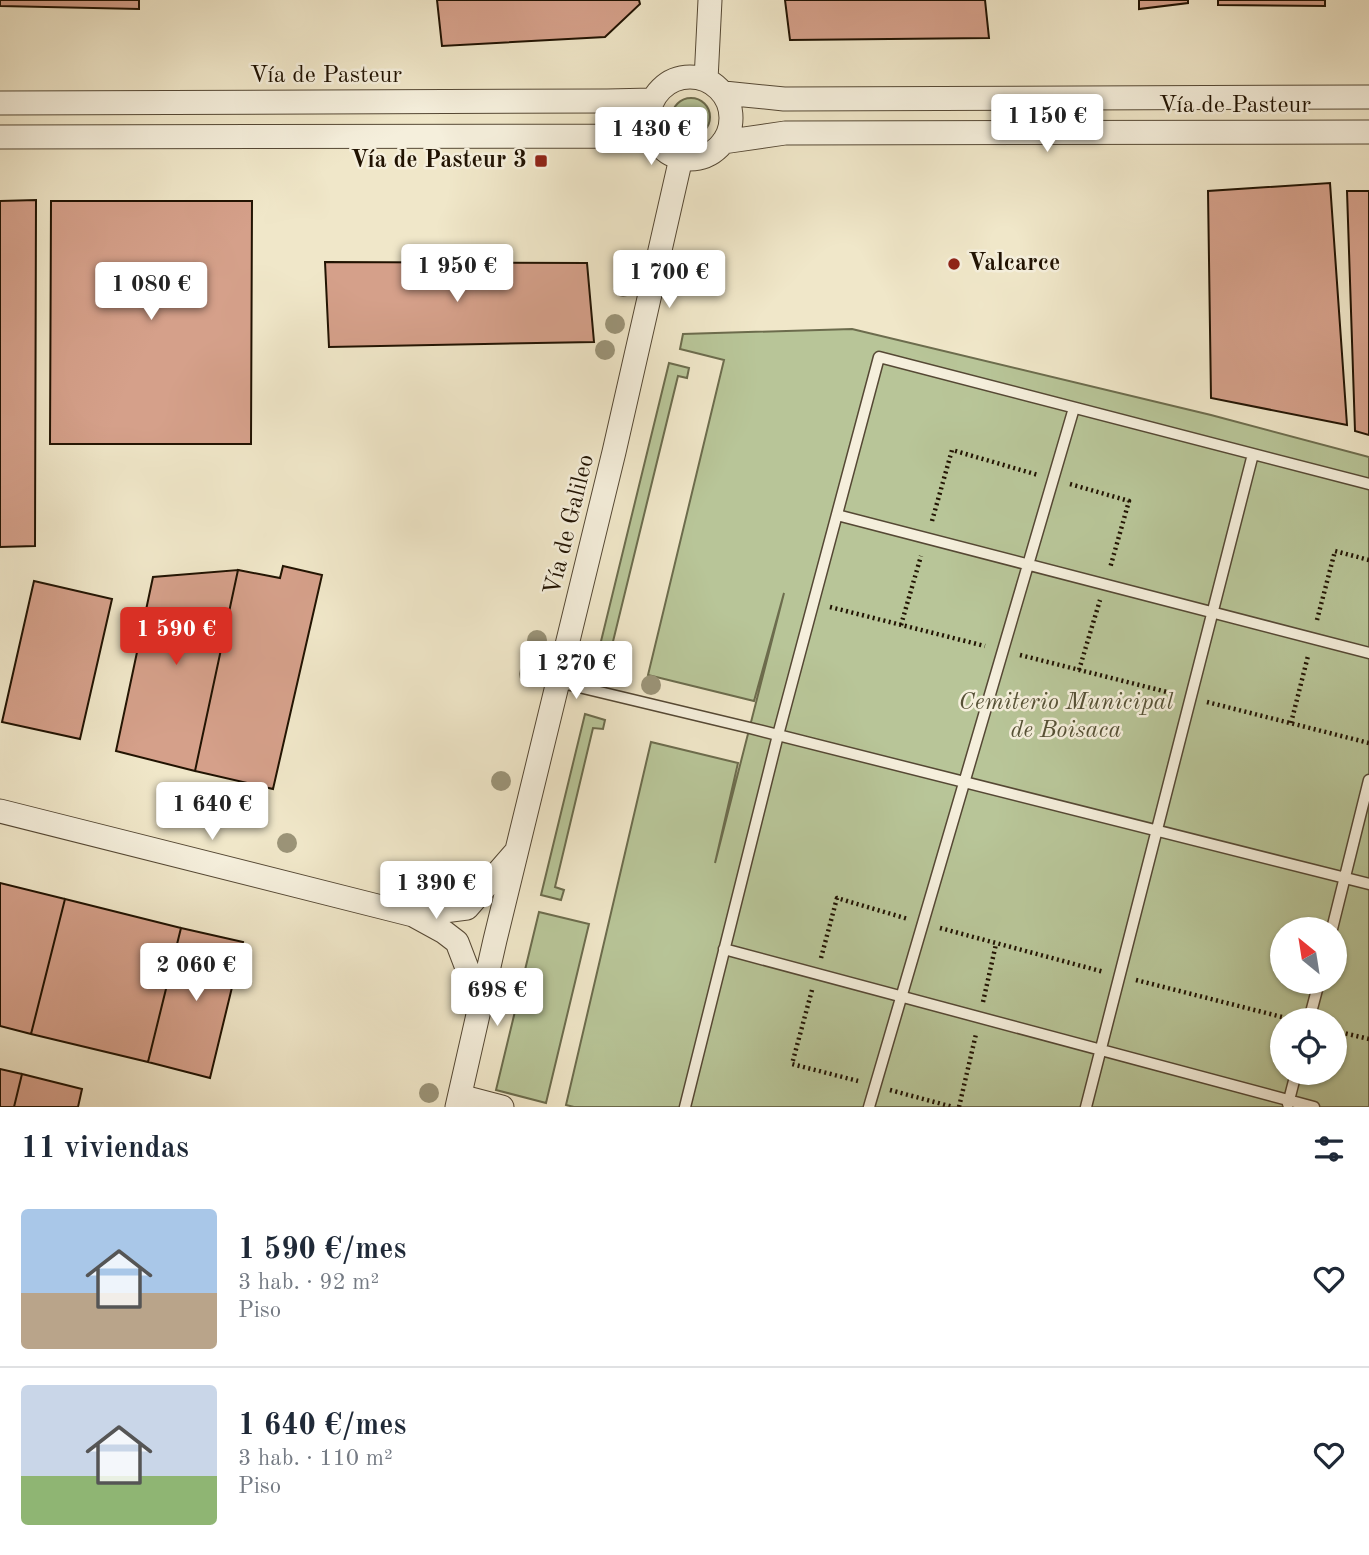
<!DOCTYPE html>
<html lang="es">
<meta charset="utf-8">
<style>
:root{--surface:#fff;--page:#f2f2f3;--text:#1f2937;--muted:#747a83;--line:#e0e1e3;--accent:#d93025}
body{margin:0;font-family:"Old Standard TT",serif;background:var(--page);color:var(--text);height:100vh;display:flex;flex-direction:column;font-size:26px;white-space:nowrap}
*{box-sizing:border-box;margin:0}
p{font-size:23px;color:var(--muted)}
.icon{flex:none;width:38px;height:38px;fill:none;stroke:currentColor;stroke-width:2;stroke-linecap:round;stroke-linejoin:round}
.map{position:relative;height:1107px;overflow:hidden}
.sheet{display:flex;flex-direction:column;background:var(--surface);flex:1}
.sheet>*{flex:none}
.needle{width:46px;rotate:330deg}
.fabs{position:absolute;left:1270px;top:917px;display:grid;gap:14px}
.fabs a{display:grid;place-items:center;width:77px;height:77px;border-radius:50%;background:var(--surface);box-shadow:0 2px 5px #0004;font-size:35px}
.price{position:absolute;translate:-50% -60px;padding:0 16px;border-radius:7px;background:#fff;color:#222;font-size:23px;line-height:46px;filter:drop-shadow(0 2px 4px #0008)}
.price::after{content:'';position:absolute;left:50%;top:42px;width:21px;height:16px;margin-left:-10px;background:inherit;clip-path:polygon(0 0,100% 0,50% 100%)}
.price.current{background:var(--accent);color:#fff}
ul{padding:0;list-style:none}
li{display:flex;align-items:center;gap:21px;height:175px;padding:0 21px}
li+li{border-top:2px solid var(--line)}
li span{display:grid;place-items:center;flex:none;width:196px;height:140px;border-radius:7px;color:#555}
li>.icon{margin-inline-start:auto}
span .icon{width:84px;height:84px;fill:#fffc;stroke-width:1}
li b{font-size:30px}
h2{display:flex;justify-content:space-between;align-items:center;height:84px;padding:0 21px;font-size:30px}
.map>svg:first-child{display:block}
</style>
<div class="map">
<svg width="1369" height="1107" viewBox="0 0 1369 1107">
<rect width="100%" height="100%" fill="#f0e7c9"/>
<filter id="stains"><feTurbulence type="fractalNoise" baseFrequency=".00286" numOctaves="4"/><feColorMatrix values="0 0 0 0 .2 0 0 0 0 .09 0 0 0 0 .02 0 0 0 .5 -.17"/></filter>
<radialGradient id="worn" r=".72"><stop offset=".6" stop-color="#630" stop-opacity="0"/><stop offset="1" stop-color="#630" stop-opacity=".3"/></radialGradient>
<path fill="#b8c598" stroke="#6c6c4d" stroke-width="2" fill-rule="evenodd" d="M672 117a19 19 0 1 1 38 0a19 19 0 1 1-38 0Z
M852,329L1211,415L1369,457V1107H574L566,1105L651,742L738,763L715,863L784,593L754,701L648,675L724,360L680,349L683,334ZM1283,929H1335V982H1283ZM1283,1020H1335V1073H1283Z
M669,363L689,368L687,378L678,376L607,666L618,669L615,679L593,674Z
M585,714L605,720L603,729L593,728L555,887L564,890L561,900L541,895Z
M539,912L589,924L546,1103L496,1090Z"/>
<path fill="#d5a08a" stroke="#211302" stroke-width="2" d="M0,0H139V9L0,6Z
M437,0H639L640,4L605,37L442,46Z
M785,0H985L989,38L790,40Z
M1139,0H1188V3L1139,9Z
M1218,0H1325V6L1218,5Z
M1330,183L1347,425L1211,398L1208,191Z
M1347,191H1369V435L1355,431Z
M36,200L35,546L0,547V201Z
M51,201H252L251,444H50Z
M325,262L587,263L594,342L329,347Z
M283,566L322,575L273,789L195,771L238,570L280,578Z
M238,570L195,771L116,751L153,577Z
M34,581L112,599L80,739L2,722Z
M0,883L65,899L31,1034L0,1026Z
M65,899L181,928L148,1062L31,1034Z
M181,928L243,942L210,1078L148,1062Z
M0,1069L22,1074L14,1107H0Z
M22,1074L82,1089L78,1107H14Z"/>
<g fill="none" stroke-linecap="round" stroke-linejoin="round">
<defs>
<path id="service" d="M837,515L1369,653
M558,682L750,728L1369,884
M1332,929L1369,780
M724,949L1314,1107
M1309,1020L1319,982
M1288,1104L1296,1073
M685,1107L778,735L879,357L1369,484
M869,1107L1074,408
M1086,1107L1253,454"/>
<path id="minor" d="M649 118a41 41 0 1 1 82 0a41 41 0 1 1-82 0Z
M706,80L710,0
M724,93L784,99L1369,97
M0,103L607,101L652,100
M0,137L652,136
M723,142L785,133L1369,132
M0,811L413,915L444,932L457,942L470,976L477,1007
M413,915L467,908L514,854
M460,1096L502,1107
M457,1107L495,940L614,452L681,158"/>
</defs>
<use href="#service" stroke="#554834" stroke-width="13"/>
<use href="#minor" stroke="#554834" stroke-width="25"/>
<path stroke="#211302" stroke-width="4.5" stroke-dasharray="2 3.5" stroke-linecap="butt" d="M1070,484L1129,501L1110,568
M932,521L952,450L1038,475
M830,607L985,646
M1317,620L1335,551L1369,560
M901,625L921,556
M1020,655L1175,694
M1079,670L1100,600
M1207,702L1369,743
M1291,723L1308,656
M940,928L1104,972
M821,958L837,898L908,919
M1136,980L1290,1019
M812,990L792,1064L858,1081
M983,1002L996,944
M1335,1031L1369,1039
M890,1090L953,1107
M959,1107L976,1034"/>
<use href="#service" stroke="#f5efdc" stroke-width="10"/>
<use href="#minor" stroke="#f5efdc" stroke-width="23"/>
</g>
<g fill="#9b9478">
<circle cx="623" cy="287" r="10"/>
<circle cx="615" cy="324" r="10"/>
<circle cx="605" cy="350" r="10"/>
<circle cx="537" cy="640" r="10"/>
<circle cx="529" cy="674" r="10"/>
<circle cx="651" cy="685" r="10"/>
<circle cx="501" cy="781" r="10"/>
<circle cx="287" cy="843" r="10"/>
<circle cx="429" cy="1093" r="10"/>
</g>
<g fill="#8f2418" stroke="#f5efdc" stroke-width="2.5">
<rect x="534" y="154" width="14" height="14" rx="3.5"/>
<circle cx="954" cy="264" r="7"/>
</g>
<g text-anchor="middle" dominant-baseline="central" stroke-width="5" stroke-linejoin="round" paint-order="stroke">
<g font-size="24" fill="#211302" stroke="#f5efdc">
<text x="326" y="76">Vía de Pasteur</text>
<text x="1235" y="106">Vía de Pasteur</text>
<text transform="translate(570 525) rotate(-76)">Vía de Galileo</text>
</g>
<g font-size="24" font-weight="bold" fill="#211302" stroke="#f5efdc" text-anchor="end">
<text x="527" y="161">Vía de Pasteur 3</text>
<text x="968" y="264" text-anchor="start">Valcarce</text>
</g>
<g font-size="24" font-style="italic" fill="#565136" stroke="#f5efdc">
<text x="1066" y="703">Cemiterio Municipal<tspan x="1066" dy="28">de Boisaca</tspan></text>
</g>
</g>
<rect width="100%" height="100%" filter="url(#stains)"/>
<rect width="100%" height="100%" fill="url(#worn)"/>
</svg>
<div class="fabs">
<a><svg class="needle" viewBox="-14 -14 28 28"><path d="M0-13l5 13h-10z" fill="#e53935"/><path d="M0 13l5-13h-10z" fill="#747a83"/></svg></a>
<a><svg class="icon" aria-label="locate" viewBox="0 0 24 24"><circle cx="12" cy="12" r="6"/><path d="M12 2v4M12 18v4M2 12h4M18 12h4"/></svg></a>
</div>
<b class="price" style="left:1047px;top:154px">1 150 €</b>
<b class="price" style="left:651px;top:167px">1 430 €</b>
<b class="price" style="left:457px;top:304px">1 950 €</b>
<b class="price" style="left:669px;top:310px">1 700 €</b>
<b class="price" style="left:151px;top:322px">1 080 €</b>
<b class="price current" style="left:176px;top:667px">1 590 €</b>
<b class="price" style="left:576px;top:701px">1 270 €</b>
<b class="price" style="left:212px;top:842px">1 640 €</b>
<b class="price" style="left:436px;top:921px">1 390 €</b>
<b class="price" style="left:196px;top:1003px">2 060 €</b>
<b class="price" style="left:497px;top:1028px">698 €</b>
</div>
<section class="sheet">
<h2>11 viviendas<svg class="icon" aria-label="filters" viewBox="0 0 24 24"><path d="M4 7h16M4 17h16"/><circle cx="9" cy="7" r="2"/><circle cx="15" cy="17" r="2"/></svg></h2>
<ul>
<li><span style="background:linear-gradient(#a9c7e8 60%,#b9a48a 0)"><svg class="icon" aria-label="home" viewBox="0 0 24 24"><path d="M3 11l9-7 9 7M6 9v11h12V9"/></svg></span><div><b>1 590 €/mes</b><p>3 hab. · 92 m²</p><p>Piso</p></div><svg class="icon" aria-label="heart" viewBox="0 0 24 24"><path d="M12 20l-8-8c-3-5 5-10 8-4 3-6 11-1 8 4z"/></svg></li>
<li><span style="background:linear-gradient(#c9d6e8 65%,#8fb573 0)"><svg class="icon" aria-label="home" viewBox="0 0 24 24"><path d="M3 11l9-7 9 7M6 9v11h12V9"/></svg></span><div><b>1 640 €/mes</b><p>3 hab. · 110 m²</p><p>Piso</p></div><svg class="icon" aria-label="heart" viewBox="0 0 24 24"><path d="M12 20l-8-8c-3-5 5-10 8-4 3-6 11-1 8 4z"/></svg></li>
</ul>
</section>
